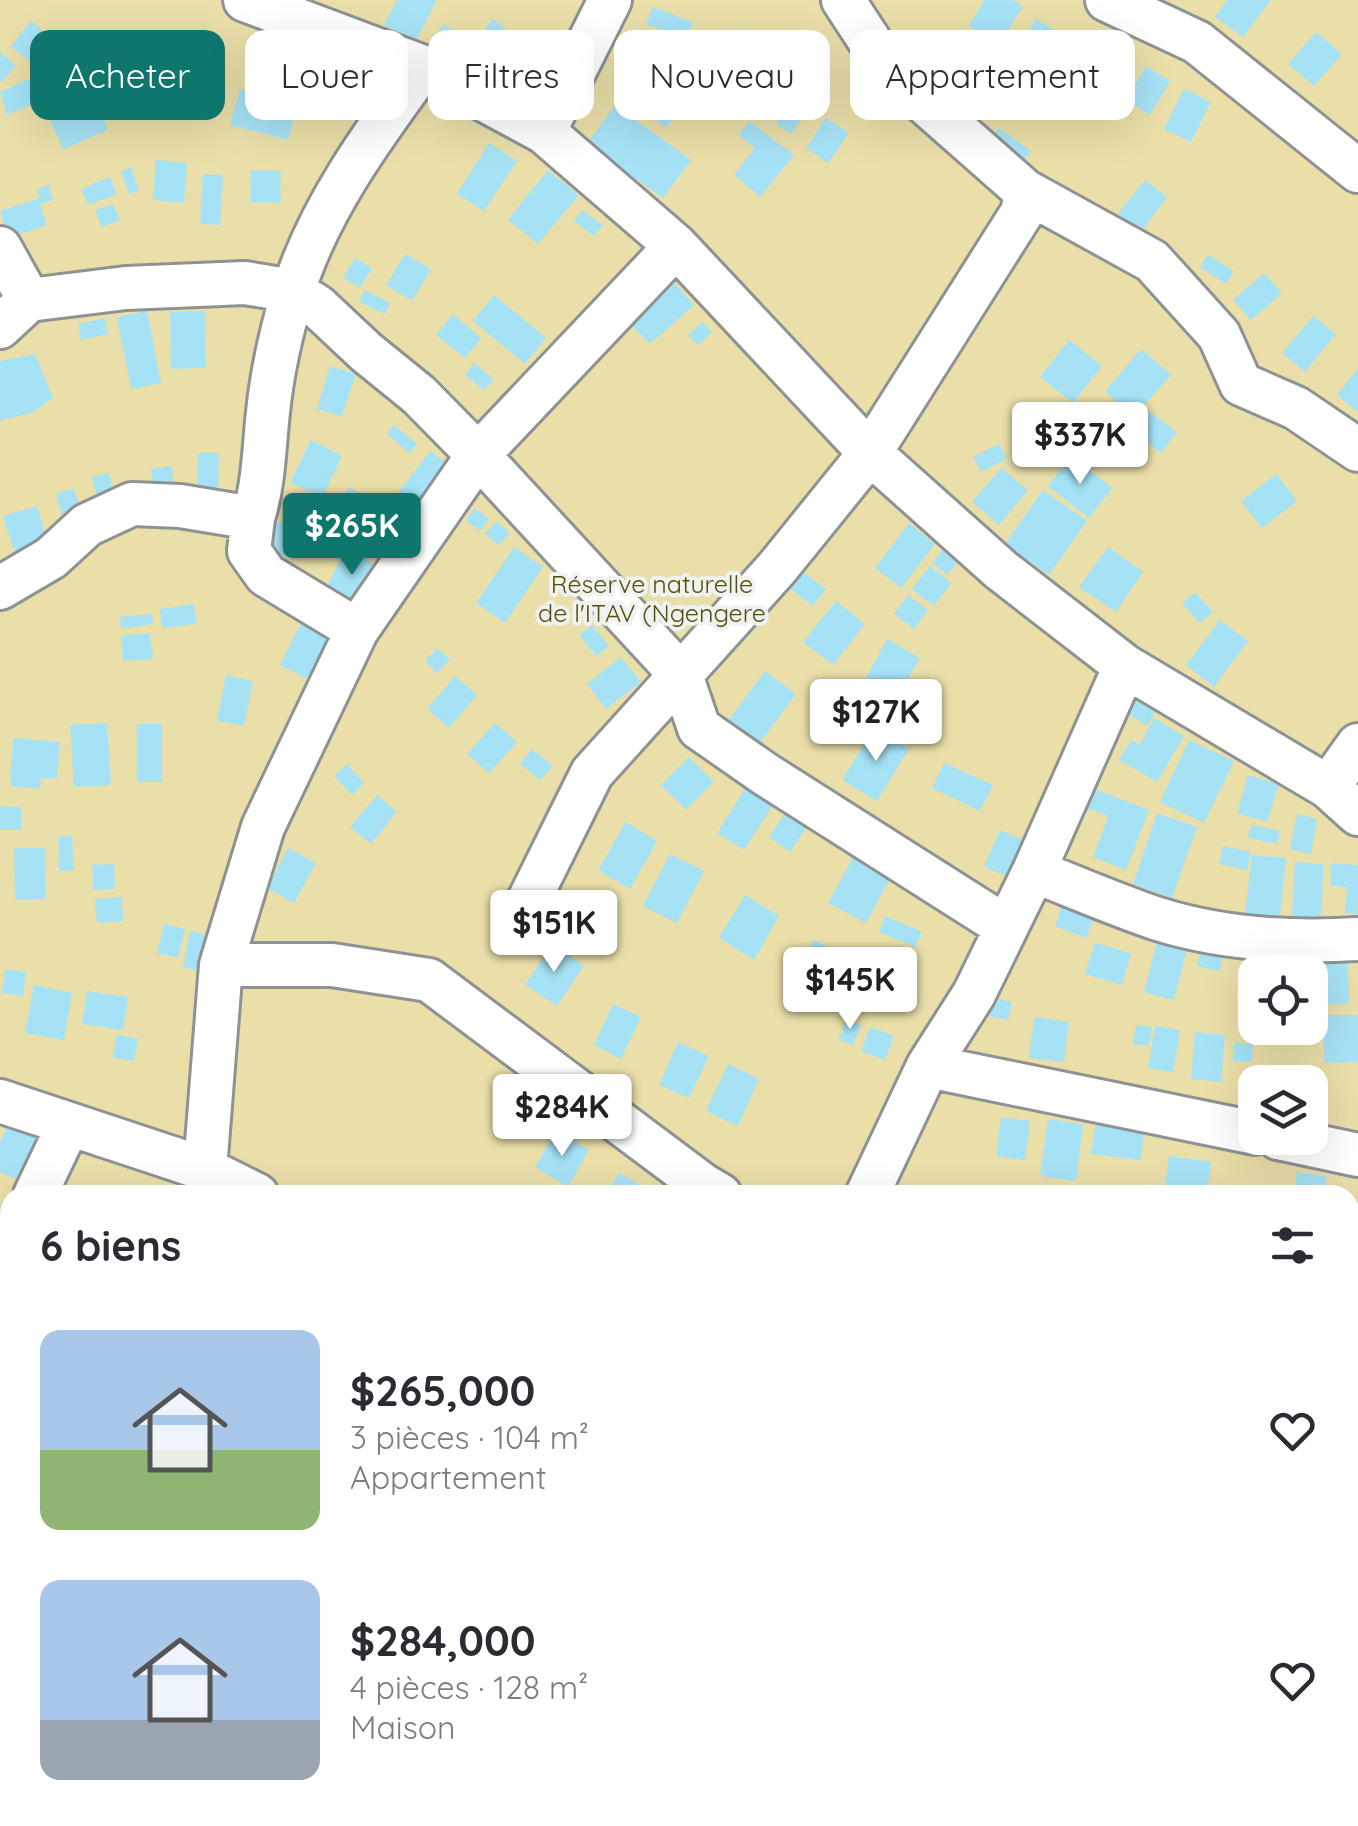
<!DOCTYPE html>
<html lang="fr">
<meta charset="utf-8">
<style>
:root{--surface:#fff;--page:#f7f7f7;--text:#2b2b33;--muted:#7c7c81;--accent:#0f766e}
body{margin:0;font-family:Quicksand,sans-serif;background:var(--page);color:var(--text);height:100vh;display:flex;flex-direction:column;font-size:38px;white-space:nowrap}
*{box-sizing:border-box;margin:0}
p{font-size:32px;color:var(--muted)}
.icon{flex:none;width:55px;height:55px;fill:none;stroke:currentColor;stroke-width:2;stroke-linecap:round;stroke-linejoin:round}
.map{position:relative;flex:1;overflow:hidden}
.details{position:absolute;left:0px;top:1185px;width:1360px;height:642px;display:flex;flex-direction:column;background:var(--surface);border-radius:30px 30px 0 0;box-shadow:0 10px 40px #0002}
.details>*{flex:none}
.top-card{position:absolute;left:30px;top:30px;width:1300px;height:90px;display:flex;gap:20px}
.buttons{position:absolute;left:1238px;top:955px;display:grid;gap:20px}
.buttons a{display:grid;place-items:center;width:90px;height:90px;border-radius:20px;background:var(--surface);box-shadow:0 10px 40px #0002;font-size:50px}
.price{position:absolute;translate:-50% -85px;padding:0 22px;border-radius:10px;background:#fff;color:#222;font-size:32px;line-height:65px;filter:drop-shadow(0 2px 5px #0008)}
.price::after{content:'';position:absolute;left:50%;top:60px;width:30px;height:22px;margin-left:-15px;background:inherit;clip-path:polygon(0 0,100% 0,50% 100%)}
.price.current{background:var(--accent);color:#fff}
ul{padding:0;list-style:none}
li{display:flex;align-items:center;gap:30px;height:250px;padding:0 40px}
li span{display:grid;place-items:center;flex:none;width:280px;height:200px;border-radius:20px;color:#555}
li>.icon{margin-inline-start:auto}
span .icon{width:120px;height:120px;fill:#fffc;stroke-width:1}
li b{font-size:42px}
h2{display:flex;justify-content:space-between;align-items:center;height:120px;padding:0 40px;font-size:42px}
.pill{padding:0 35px;border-radius:20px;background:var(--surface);box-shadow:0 10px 40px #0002;font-size:35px;line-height:90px}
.pill.current{background:var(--accent);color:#fff}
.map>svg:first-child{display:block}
</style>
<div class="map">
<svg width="1358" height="1826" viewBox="0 0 1358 1826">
<rect width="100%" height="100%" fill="#eef2f3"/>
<path fill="#eadfa9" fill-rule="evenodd" d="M0,0H1358V1826H0ZM1255,972H1310V1028H1255ZM1255,1082H1310V1138H1255ZM10,1195H1350V1818H10Z"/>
<path fill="#a6e2f6" d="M397,0H437L416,41L384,25Z
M984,0H1013L1023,6L999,45L969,26Z
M1227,0H1271L1243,37L1215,17Z
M653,7L693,22L686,39L646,24Z
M493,19L512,34L501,49L481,34Z
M1036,19L1064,36L1041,76L1013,60Z
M31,21L76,57L57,83L11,46Z
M443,24L501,57L489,78L431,46Z
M736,28L758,45L732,79L710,63Z
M1316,32L1342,54L1314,86L1288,64Z
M534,35L564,54L536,99L506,80Z
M0,52L16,66L0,83Z
M1146,66L1170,81L1150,115L1126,100Z
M659,70L691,95L666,128L634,103Z
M1103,73L1124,81L1119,94L1098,85Z
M37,75L48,97L7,115L0,92Z
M90,87L108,130L63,149L44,107Z
M240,89L297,105L288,140L230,125Z
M1184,89L1211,102L1191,142L1164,129Z
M615,105L691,160L663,198L587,144Z
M787,107L802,119L791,134L776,123Z
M826,118L849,133L828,163L806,148Z
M749,121L794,155L760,197L734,175L755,148L739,135Z
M999,128L1031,151L1020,165L989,141Z
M489,143L517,161L484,211L457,194Z
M156,160L187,163L184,203L153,200Z
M131,167L139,191L129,194L121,171Z
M251,170L281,171L280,203L250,202Z
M548,170L579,195L538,244L508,220Z
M203,174L223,175L220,225L200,224Z
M110,177L117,194L88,205L81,189Z
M1145,180L1167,197L1141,232L1118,214Z
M49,185L53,200L40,204L47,225L9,238L0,211L39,198L37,189Z
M113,204L120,220L102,227L95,210Z
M582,210L603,225L594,236L574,221Z
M405,254L431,269L412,301L386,285Z
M1208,255L1234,271L1226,284L1200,267Z
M355,258L372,268L360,288L343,278Z
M1264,273L1282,293L1251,320L1233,300Z
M667,275L694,305L650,344L625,319Z
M365,290L390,303L385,314L359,302Z
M494,295L546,338L525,364L473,321Z
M147,311L161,383L131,389L117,317Z
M205,311L206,368L171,369L170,312Z
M453,314L481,338L465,358L436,335Z
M1313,316L1336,334L1305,372L1282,353Z
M105,318L108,334L81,340L78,324Z
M702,322L712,332L698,345L688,335Z
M1069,340L1102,366L1073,403L1040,377Z
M1141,349L1171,375L1134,417L1105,391Z
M35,354L53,398L33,412L0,421V361Z
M474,363L494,379L484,390L465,375Z
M330,366L356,374L342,416L317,409Z
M1358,368V412L1337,395Z
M1145,408L1177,432L1161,453L1129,429Z
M394,425L417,444L409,453L387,434Z
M311,440L342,456L322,498L290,482Z
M999,444L1007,459L981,472L973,457Z
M430,451L453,467L421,508L399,492Z
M198,453H219L218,497L197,495Z
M1071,456L1112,488L1089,518L1048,486Z
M172,466L173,489L154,490L151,469Z
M1001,468L1028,490L999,525L972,502Z
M109,473L115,498L98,502L92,477Z
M1276,474L1297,501L1262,528L1241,501Z
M349,487L377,504L359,533L331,515Z
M74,488L81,512L62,516L56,494Z
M1043,490L1087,521L1049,575L1005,544Z
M37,506L48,543L17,560L3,516Z
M474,508L489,518L481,531L466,521Z
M269,521L301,525L295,559L266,552Z
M497,521L510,533L498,545L485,534Z
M909,523L935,544L901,588L875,568Z
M514,547L543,567L505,623L476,603Z
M1108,547L1143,572L1116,612L1079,587Z
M943,549L958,560L948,575L932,563Z
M345,550L380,567L355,607L325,591Z
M930,566L951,583L934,606L912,589Z
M802,571L826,589L813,606L789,588Z
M1195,592L1213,612L1200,623L1182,604Z
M908,595L928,610L914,629L894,614Z
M836,601L865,624L833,665L803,642Z
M194,604L197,624L162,628L160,609Z
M152,614L153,624L121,629L120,617Z
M304,617L338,633L314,682L280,665Z
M1220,620L1248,641L1214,687L1186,665Z
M592,625L609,646L596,656L579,635Z
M150,633L153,659L123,661L121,636Z
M887,639L920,658L898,697L866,678Z
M437,648L450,659L437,673L425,661Z
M621,657L641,682L606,709L587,684Z
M765,671L796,694L759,744L728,721Z
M226,675L253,681L244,726L217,721Z
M455,676L477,695L449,728L427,709Z
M1131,695L1156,711L1147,726L1122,709Z
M848,715L862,722L854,737L841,730Z
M1154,718L1184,736L1157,782L1119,760L1131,740L1140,745Z
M107,723L111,785L74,787L70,725Z
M495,723L517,742L489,773L467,754Z
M137,724H162V782H137Z
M874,728L909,749L877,801L842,780Z
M13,738L60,742L57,779L41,778L40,789L10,786Z
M1189,740L1234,761L1204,823L1160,802Z
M532,749L553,766L540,780L520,764Z
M689,757L714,782L686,810L661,785Z
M944,763L993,785L980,811L932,788Z
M347,764L364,783L352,795L334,776Z
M1248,775L1279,784L1267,822L1237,813Z
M746,787L773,805L744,850L717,833Z
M1089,787L1149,810L1126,870L1093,857L1108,816L1082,806Z
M377,795L397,812L371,844L350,827Z
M0,806L22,807L21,830H0Z
M1157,813L1197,827L1172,898L1133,884Z
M785,814L806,828L790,852L769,837Z
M1297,814L1317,819L1311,854L1290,849Z
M626,822L657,841L630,889L598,870Z
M1251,825L1280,831L1277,844L1248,838Z
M1000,830L1025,841L1010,877L984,867Z
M72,836L74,870L59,871L58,837Z
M1223,846L1251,852L1247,870L1219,864Z
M14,848H45L46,899H15Z
M288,848L316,863L294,903L267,888Z
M670,854L704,871L677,923L643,906Z
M855,854L892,875L866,923L828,903Z
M1252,855L1286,858L1280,917L1245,913Z
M1295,862L1324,864L1320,931L1291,928Z
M1331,863L1358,865V914L1345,913L1347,887L1330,885Z
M114,864L115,889L93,890L92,865Z
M745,895L779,916L754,960L719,938Z
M121,897L124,921L97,923L95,899Z
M1063,903L1095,915L1086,938L1055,926Z
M885,916L922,932L915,947L879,932Z
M164,924L185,929L178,958L157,953Z
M190,931L212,936L201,970L183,968Z
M1159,934L1189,942L1174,1000L1144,992Z
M814,940L854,959L829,1011L790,992Z
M1202,942L1225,947L1219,971L1197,966Z
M1095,943L1131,953L1122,985L1085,974Z
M552,944L584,966L557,1006L525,985Z
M1347,952L1349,1004L1311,1005L1309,953Z
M5,969L26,972L23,996L2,993Z
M34,985L72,993L64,1040L25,1033Z
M87,991L128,997L123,1030L82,1024Z
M993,998L1012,1002L1008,1020L989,1016Z
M613,1004L641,1017L621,1059L594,1045Z
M1323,1015H1358V1062L1324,1063Z
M1034,1017L1069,1022L1064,1062L1029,1058Z
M846,1020L861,1025L853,1045L839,1040Z
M1136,1025L1152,1027L1149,1046L1133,1044Z
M1155,1026L1180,1030L1173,1072L1148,1068Z
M870,1027L894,1036L885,1060L861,1051Z
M1195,1032L1225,1035L1221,1082L1191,1079Z
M116,1035L138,1038L134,1061L113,1058Z
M678,1042L709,1056L689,1098L659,1085Z
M1234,1043H1253L1252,1061H1233Z
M728,1064L759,1079L738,1126L706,1111Z
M1001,1117L1030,1121L1025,1160L996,1156Z
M1048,1119L1083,1124L1076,1181L1040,1176Z
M9,1123L38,1137L18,1180L0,1172V1142Z
M1095,1125L1144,1131L1141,1160L1091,1154Z
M556,1131L589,1150L568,1187L535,1167Z
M1169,1156L1211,1162L1207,1191L1165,1185Z
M1297,1172L1327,1176L1324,1195H1294Z
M619,1173L650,1191L648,1195H606Z
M1350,1301L1358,1303V1341L1350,1339Z"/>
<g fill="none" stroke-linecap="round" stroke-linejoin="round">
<defs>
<path id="street" d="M245,0L423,67L544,132L676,246L870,453L1001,570L1125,666L1328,787L1358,814
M843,0L890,72L1025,191
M1107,0L1197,42L1358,171
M544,132L610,0
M0,248L29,300
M0,327L29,300L126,288L245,283L293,291L317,306L366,352L419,395L478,455L681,675L699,728L765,774L1006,927
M253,518C264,483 264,448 268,412C272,373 282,329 293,292C318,210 373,135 423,67
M0,588L51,558L87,525L132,504L180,506L253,518L249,551L266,575L357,630
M1328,787L1358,745
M1034,871C1075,887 1116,905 1158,919C1222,939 1292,943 1358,939
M524,910L592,773L777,568L870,453L1023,211L1025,191L1152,261L1219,335L1241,384L1296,408L1358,450
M221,965H332L429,980L703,1185L720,1195
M928,1066L1255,1133
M0,1101L205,1169L257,1195
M1278,1138L1358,1155
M205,1169L221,965L263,827L357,630L478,455L676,246
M35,1195L68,1126
M867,1195L928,1066L974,994L1034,871L1125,666
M0,1269L10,1248
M1350,1410L1358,1416
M1350,1571L1358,1575
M1214,1818L1253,1826
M726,1826L729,1818
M1090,1826L1095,1818"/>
</defs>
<use href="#street" stroke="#8e9293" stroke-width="48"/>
<use href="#street" stroke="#fff" stroke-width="42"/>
</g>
<g text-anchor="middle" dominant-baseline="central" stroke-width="8" stroke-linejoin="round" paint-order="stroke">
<g font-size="25" fill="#594d04" stroke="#eef2f3">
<text x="652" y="583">Réserve naturelle<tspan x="652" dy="29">de l'ITAV (Ngengere</tspan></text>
</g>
</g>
</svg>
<div class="buttons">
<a><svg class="icon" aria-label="locate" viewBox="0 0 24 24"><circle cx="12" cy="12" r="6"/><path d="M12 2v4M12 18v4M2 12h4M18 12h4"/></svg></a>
<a><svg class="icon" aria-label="layers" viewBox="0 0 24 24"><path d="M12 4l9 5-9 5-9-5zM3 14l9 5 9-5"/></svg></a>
</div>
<b class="price" style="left:1080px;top:487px">$337K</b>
<b class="price current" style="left:352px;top:578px">$265K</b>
<b class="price" style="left:876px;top:764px">$127K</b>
<b class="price" style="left:554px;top:975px">$151K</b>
<b class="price" style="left:850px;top:1032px">$145K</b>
<b class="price" style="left:562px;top:1159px">$284K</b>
<div class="top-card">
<a class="pill current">Acheter</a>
<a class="pill">Louer</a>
<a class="pill">Filtres</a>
<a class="pill">Nouveau</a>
<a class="pill">Appartement</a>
</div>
<section class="details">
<h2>6 biens<svg class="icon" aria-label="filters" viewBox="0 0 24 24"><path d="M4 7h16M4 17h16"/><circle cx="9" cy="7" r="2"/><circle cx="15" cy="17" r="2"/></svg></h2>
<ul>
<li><span style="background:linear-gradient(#a9c7e8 60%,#8fb573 0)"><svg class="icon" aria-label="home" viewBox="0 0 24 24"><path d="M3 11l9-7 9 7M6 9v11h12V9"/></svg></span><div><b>$265,000</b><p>3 pièces · 104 m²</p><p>Appartement</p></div><svg class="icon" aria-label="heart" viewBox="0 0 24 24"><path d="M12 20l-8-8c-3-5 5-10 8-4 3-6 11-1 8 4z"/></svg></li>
<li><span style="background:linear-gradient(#a9c7e8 70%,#9aa5b1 0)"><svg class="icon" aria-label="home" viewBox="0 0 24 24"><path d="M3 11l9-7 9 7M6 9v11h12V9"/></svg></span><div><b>$284,000</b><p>4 pièces · 128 m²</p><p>Maison</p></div><svg class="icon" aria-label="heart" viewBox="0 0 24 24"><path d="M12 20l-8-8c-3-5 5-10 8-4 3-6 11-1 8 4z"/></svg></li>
</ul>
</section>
</div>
